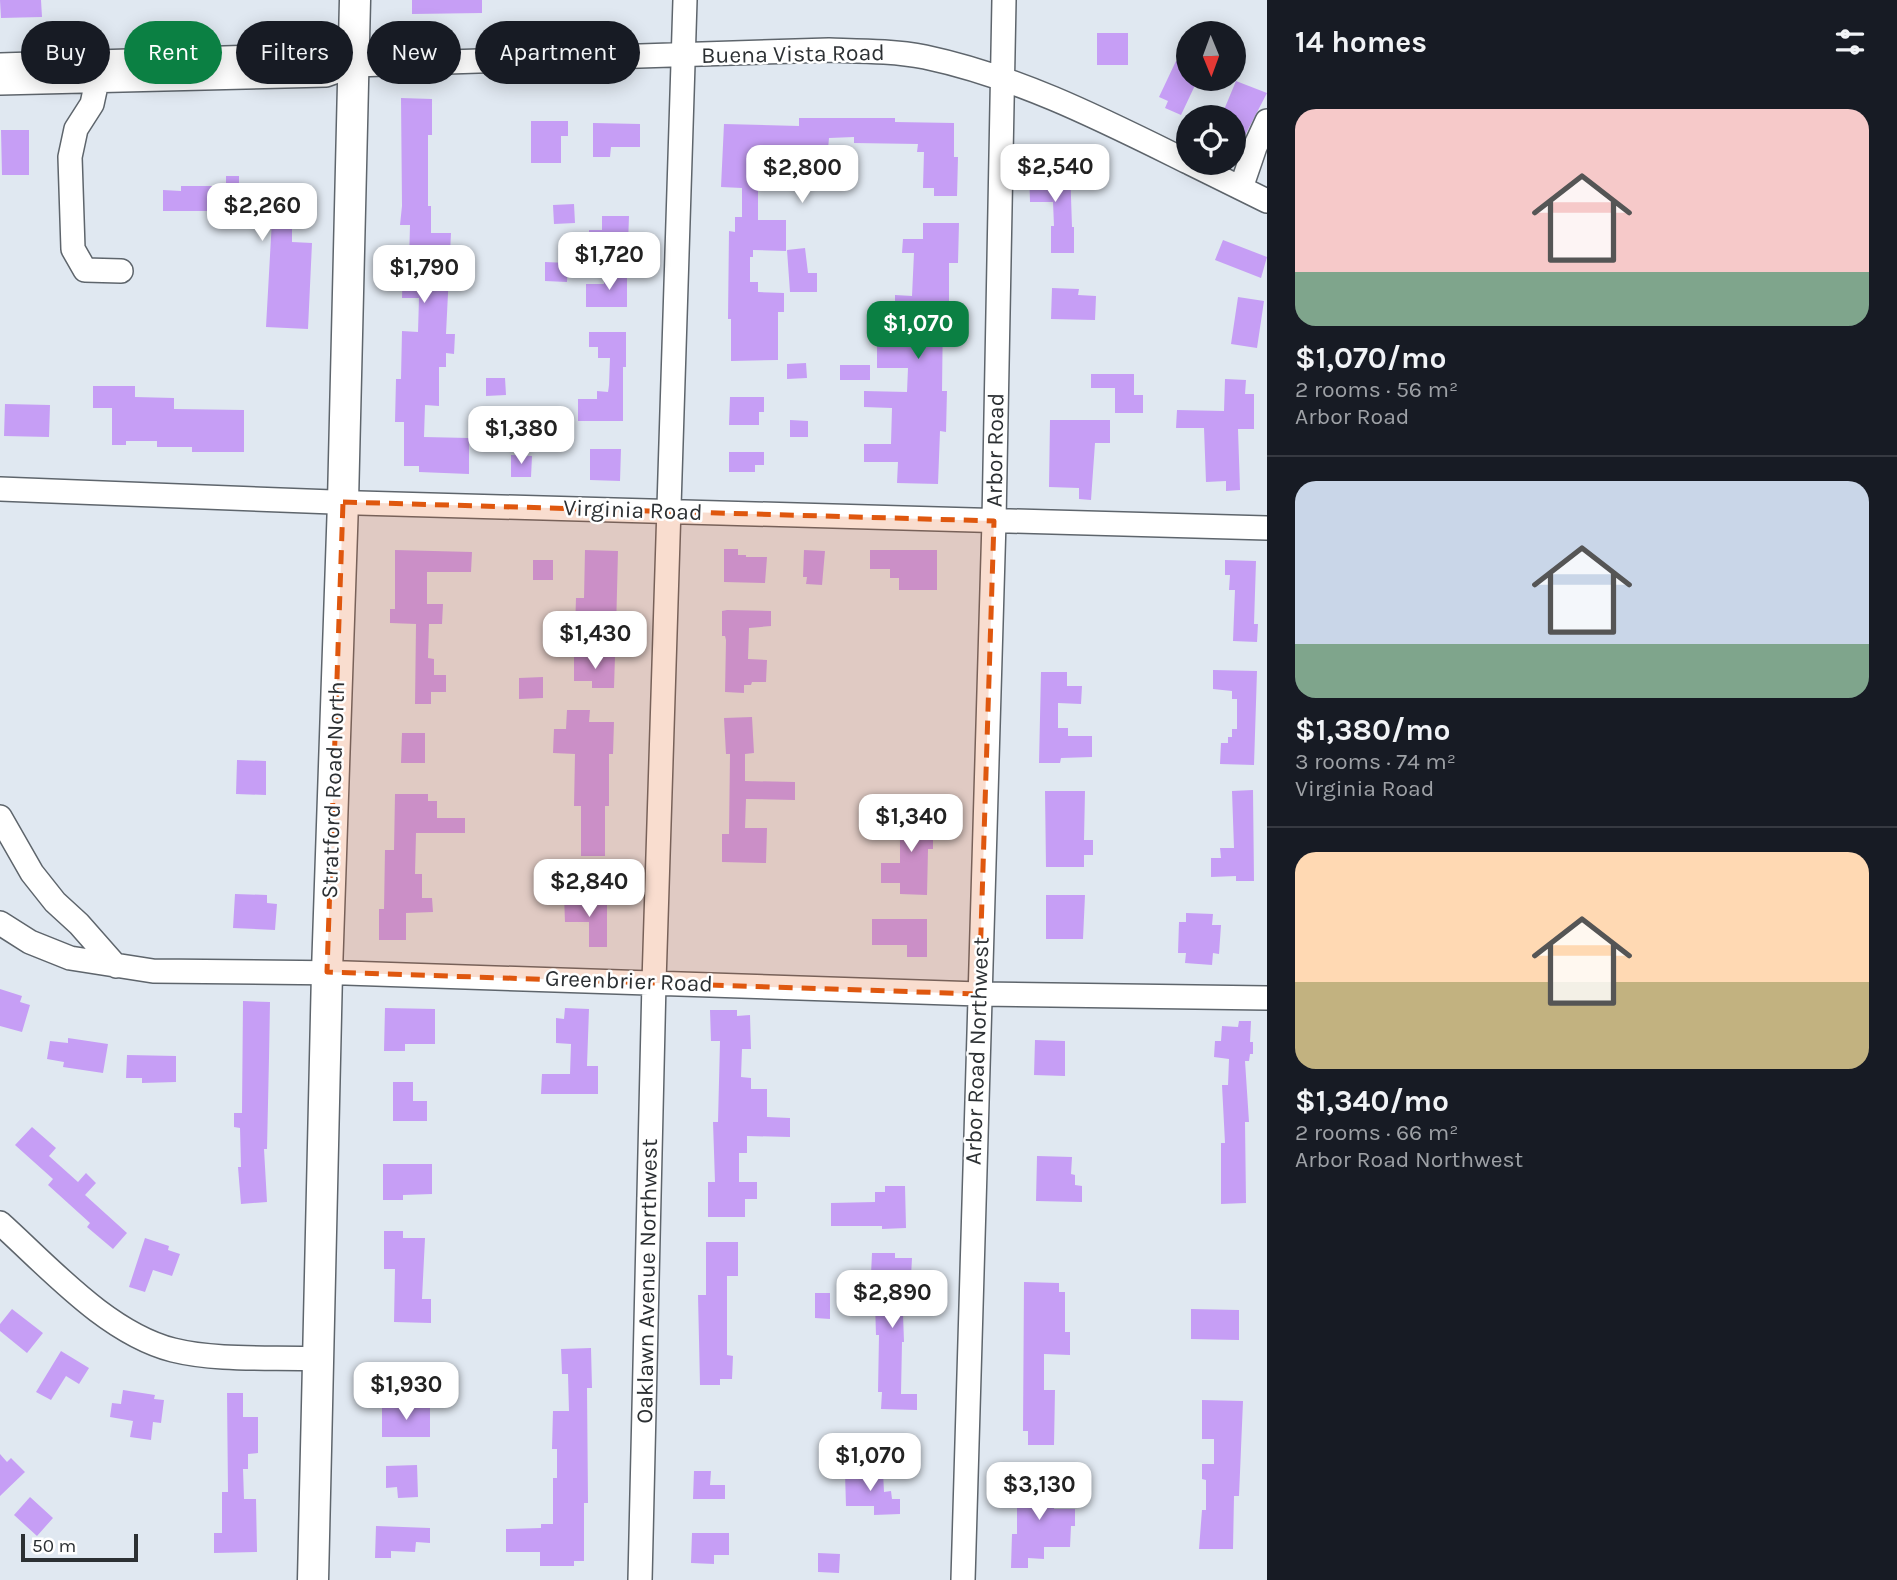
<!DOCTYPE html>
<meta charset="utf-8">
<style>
:root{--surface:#171b24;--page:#242831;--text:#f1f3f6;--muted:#9ea1a6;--line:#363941;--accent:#0b8043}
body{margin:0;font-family:Karla,sans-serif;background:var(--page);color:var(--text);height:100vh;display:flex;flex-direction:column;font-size:26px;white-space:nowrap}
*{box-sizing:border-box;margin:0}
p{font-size:23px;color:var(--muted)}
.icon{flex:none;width:38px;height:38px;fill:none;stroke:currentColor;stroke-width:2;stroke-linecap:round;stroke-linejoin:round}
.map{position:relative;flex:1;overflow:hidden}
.drawer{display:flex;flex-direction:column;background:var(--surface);width:630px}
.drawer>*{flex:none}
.banner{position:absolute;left:21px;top:21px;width:665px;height:63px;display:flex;gap:14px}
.needle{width:46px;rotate:179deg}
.tools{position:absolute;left:1176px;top:21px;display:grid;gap:14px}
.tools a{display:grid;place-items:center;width:70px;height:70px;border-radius:50%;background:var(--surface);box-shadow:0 4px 18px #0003;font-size:35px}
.scale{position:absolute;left:21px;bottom:18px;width:117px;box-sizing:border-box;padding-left:7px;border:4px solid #2c3033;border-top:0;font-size:19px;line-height:24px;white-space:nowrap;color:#2c3033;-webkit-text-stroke:5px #fff;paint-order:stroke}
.price{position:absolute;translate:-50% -60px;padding:0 16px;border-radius:14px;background:#fff;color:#222;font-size:23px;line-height:46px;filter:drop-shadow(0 2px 4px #0008)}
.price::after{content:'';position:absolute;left:50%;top:42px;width:21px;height:16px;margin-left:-10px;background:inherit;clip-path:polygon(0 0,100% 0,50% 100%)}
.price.active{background:var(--accent);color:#fff}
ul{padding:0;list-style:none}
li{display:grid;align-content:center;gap:14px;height:371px;padding:0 28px}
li+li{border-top:2px solid var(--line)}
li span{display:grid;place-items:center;height:217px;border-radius:21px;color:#555}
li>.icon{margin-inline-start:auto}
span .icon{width:126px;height:126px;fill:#fffc;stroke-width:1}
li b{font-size:30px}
h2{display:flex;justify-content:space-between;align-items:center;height:84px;padding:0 28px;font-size:30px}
.tag{padding:0 24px;border-radius:32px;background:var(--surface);box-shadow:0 4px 18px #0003;font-size:24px;line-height:63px}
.tag.active{background:var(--accent);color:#fff}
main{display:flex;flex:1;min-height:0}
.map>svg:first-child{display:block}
</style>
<main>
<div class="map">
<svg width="1267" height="1580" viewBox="0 0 1267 1580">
<rect width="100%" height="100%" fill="#e0e8f1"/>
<path fill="#c69ef5" d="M0,0H41L42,17L1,18Z
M412,0H482V13L412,14Z
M1097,33H1128V65H1097Z
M1176,61L1188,67V79H1198L1181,115L1165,108L1168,101L1159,97Z
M1236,81L1267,93L1241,143L1234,140V117H1221Z
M401,98L432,99V135H428V206H431V233H451L446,334H455L454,354L446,353V367H439V406L425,405L424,437L469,438V474L419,472V466H404V422H395L396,379H401L402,331L418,332L419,298H402L403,263H409L410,225H400L402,206Z
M799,118H895V122L954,123V157H958L957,196H934V188H923L924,152H917L918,144L854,143V137L829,138L828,149L778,148L777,171L758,170V220H786V251L753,250V257H750V282H758V292L784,293V312H778V360L731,361V319H728L729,231L735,232V217H742V188L721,187L724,124L799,126Z
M531,121H568V136H561V163H531Z
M593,123L640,124V147H611L610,157H593Z
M1,130H29V175H2Z
M1070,167L1072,227H1074V253H1051V226H1054L1053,202H1030L1029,168Z
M226,176H239V189H292V242L312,243L308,329L266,327L272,220H257V211H163V190L181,191V186H226Z
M574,204L575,223L554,224L553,205Z
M602,216H629L628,244H609V250H589V230H602Z
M923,223H959L958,263H949V309H943L942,391H947L946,432L940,431L938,484L897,483L898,462H864V444H891L892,408L864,407V391L907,392L908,368H877V337H895V295L912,296L914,253H902L903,239H923Z
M1223,240L1267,257L1261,278L1215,260Z
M805,248L808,273H817V292H790L787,250Z
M545,262L568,263L567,282L545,281Z
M614,271H627V307H586V284H604V278H614Z
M1052,288L1079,289L1078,295L1096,296L1095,320L1051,319Z
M1238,297L1264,301L1257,348L1231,344Z
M589,332H626V367H623V421H578V399H597V391L608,392L609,385L610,358H598V347H589Z
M806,363L807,378L787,379V364Z
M840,365H870V380H840Z
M1091,374H1134V395H1143V413H1115V388H1091Z
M486,378H505L506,395L486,396Z
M1225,379L1246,380L1245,394H1254V429H1238L1240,490L1226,491V481L1206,482L1204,428H1176L1177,410L1224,411Z
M93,386H135V397L174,398V409L244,410V452H192V447H157V441H126V445H112V408H93Z
M730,397H764V412H759V425H729Z
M5,404L50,405L49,437L4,436Z
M790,420L808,421V437H790Z
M1050,420H1110V443H1095L1091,500L1079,499V488L1049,487Z
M590,449H621L620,481L590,480Z
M729,452H764V465H755V472H729Z
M511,455L532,456L531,477H511Z
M724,549H738V555H746V557H767L765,583L724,582Z
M395,550L472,552L471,572H427V604H443L442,624H429L428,658L434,659V675H446V692H431V704H415L416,624L390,623V609H395Z
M585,550L618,551L616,631L575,630L576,598H584Z
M804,550L825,551L822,585L806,584L807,577H803Z
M870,550H937V590H899V578H890V569H870Z
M533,560H553V580H533Z
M1225,560L1256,561L1254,624H1258L1257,642L1233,641L1235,590H1229L1230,575H1225Z
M727,610L771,611V626L749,628L748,659L767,660L766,682H752L751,685H744V693L725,692L726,640L725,636H722V611Z
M574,656H615L614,688H592V681H574Z
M1213,670L1257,671L1254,765L1220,764L1221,743H1228V737H1232V729H1237V699H1232V691L1213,689Z
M1041,672H1067V686H1082L1081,704L1058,703V728H1068V736H1092V757L1061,758L1060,763H1039Z
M543,677V698L519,699V678Z
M567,710H590L589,722H614L613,754H609V806H605V856H581V806H574L575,754L553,753L554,729H566Z
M752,717L754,753L745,754V781L795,782V800L746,799L745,828H767L766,863L722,862V834H729L730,754H726L724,718Z
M402,733H425V763H401Z
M237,760L266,761V795L236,794Z
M1253,790L1254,881H1236V876L1211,877V858H1221L1220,848H1234L1232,791Z
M1045,791H1085L1084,840H1093V855H1084V867H1046Z
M395,794H428V801H437V818H465V833H416L415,874H422V898H432L433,912L406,913V940H379V909H384L385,850H394Z
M894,813H933V849H928L927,895L900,894V883H881V863H900V828H894Z
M235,894L267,895V903L277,904L275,930L233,928Z
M564,895H580V904L607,903V947H589V922H565Z
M1046,895H1085L1083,939H1046Z
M1186,913L1213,914L1212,925H1221L1219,954L1213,953L1212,965L1185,963L1186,953H1178L1179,922H1186Z
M872,919H927V957H907V945H872Z
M0,989L22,996L20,1002L30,1005L22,1032L0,1026Z
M243,1001L270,1002L269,1058L267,1149H264L267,1202L241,1204L238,1167H241L240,1128L234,1127V1113H242Z
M385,1008L435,1009V1044H405V1051H384Z
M565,1008L589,1009L587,1066H598V1094H541L542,1074H570L571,1044L556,1043V1018L564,1019Z
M710,1010H737V1016L750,1015L751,1049H742L741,1077L751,1078V1089H767V1117L790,1118V1137L747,1136V1153H739V1182H757V1199H745V1217H708V1182H715L713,1122H718L720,1041H711Z
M1239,1021H1251L1250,1042H1253V1054H1250L1249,1061H1245L1249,1122H1245L1246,1203L1221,1204V1143H1225L1222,1085H1228L1229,1059L1214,1057L1215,1041H1221L1222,1026L1238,1027Z
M68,1038L108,1044L103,1073L63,1067L64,1062L47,1059L50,1041L68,1043Z
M1035,1040L1065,1041V1076L1034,1075Z
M127,1055L176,1056V1082L142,1083V1078H126Z
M393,1082H413V1101H427V1121H393Z
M32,1127L56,1148L49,1156L78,1182L86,1173L96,1183L85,1195L127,1233L113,1249L87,1227L90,1223L48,1185L53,1179L15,1145Z
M1037,1156L1072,1157L1071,1174L1075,1175V1185L1082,1186V1202L1036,1201Z
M383,1164H432V1194L403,1195V1200H383Z
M885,1186H905L906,1228L882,1229V1226H831V1203L875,1202V1192H885Z
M384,1231H403V1238H425L422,1299H431V1323L394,1322L395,1269H384Z
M145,1238L169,1246L168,1250L180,1254L172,1276L153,1270L145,1292L129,1287Z
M706,1242H738V1276H727V1355L733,1356L732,1379H720V1385H700L698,1295H706Z
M872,1253H895V1258H912L911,1277H905V1286H902L904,1342H902L901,1394H917V1410L881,1409L882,1392H878L879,1335H876L875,1303H881L882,1275H871Z
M1024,1282L1059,1283V1292H1065V1332H1070V1355L1044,1354V1390H1055L1054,1445H1028V1431H1023Z
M815,1293H830V1319L815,1318Z
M12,1309L43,1333L27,1353L0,1331V1324Z
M1191,1309L1239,1310V1340L1191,1339Z
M591,1348L592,1388H587L588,1503H584V1561H574V1566H540V1552H506V1529L541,1528V1524H553V1478H557V1449H552L553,1411H569L568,1374H562L561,1349Z
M61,1351L89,1368L79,1384L66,1376L51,1400L36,1392Z
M123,1390L155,1395L154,1399L164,1400L161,1423L153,1422L151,1440L130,1437L133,1421L110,1417L112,1403L121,1404Z
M227,1393H243V1417H258V1453L248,1454V1469H243L244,1499H256L257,1552L214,1553V1533H222V1492H228Z
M1202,1400L1243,1401L1239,1496H1234L1233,1549H1199L1202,1510H1206V1480L1202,1479V1464H1214V1439H1202Z
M382,1408H430V1437H382Z
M0,1454L7,1462L11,1458L25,1472L0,1496Z
M417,1465L418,1497L398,1498L397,1487L386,1488V1466Z
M694,1471H711L710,1485H725V1499H693Z
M883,1472L884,1492L891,1491L892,1499H900V1514L874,1515V1506H846L845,1473Z
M1017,1480H1055L1054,1509H1075V1526H1071L1070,1547H1044V1559L1028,1558V1568H1011L1012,1534H1017Z
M30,1497L53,1518L37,1536L14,1515Z
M376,1526L430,1528V1543L416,1542L415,1552L391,1551V1558H375Z
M692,1533H729V1555H714V1564L691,1563Z
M818,1553L840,1554L839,1573L818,1572Z"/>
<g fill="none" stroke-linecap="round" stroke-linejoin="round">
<defs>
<path id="minor" d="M0,65L325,55L354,65
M97,81L92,104L76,129L70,157L73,249L85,270L121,271
M0,83L326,75L354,65L829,50C861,51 894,51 925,57C1019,77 1103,120 1188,162
M1190,163L1267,201
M1241,188L1255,147L1267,121
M0,489L359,503L1267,528
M0,817L32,873L55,902L79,924L116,966
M0,923L30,942L70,958L153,971L346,973L979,994L1267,998
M0,1223C50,1268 107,1333 173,1350C217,1361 272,1357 318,1359
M640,1580L654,982L685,0
M963,1580L994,521L1004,0"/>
<path id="major" d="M313,1580L327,972L343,502L355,0"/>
</defs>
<use href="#minor" stroke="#5e656c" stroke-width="26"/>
<use href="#major" stroke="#5e656c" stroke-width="33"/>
<use href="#minor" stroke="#fff" stroke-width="23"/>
<use href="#major" stroke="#fff" stroke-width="30"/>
</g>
<path fill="#df570e" fill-opacity="0.2" stroke="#df570e" stroke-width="5" stroke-dasharray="14 9" stroke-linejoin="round" d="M343,502L994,521L979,994L327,972Z"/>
<g text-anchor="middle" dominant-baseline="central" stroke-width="5" stroke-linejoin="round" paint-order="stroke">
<g font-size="23" fill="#2c3033" stroke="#fff">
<text transform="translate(793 54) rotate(-1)">Buena Vista Road</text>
<text transform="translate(995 450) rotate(-89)">Arbor Road</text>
<text transform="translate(633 510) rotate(2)">Virginia Road</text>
<text transform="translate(333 790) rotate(-88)">Stratford Road North</text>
<text transform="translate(629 981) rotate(2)">Greenbrier Road</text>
<text transform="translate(977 1051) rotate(-88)">Arbor Road Northwest</text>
<text transform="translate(647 1281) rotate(-89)">Oaklawn Avenue Northwest</text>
</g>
</g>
</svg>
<div class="tools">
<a><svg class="needle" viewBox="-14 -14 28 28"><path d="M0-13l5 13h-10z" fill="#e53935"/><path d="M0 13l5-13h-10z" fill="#9ea1a6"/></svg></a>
<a><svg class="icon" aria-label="locate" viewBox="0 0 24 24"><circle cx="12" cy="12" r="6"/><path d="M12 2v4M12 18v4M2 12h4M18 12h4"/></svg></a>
</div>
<div class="scale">50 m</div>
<b class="price" style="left:1055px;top:204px">$2,540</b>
<b class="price" style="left:802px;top:205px">$2,800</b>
<b class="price" style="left:262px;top:243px">$2,260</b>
<b class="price" style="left:609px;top:292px">$1,720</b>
<b class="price" style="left:424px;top:305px">$1,790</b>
<b class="price active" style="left:918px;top:361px">$1,070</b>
<b class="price" style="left:521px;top:466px">$1,380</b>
<b class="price" style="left:595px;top:671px">$1,430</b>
<b class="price" style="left:911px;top:854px">$1,340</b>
<b class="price" style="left:589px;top:919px">$2,840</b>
<b class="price" style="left:892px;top:1330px">$2,890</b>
<b class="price" style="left:406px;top:1422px">$1,930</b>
<b class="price" style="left:870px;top:1493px">$1,070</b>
<b class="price" style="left:1039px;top:1522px">$3,130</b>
<div class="banner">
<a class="tag">Buy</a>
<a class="tag active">Rent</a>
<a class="tag">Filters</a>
<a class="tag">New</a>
<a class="tag">Apartment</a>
</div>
</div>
<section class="drawer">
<h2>14 homes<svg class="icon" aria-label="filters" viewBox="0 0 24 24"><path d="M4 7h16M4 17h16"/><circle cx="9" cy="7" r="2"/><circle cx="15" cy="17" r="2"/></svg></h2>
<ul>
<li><span style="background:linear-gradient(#f6c9c9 75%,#7fa58c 0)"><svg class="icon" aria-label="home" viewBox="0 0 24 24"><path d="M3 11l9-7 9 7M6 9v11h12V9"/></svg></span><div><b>$1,070/mo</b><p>2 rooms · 56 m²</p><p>Arbor Road</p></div></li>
<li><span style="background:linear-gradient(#c9d6e8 75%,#7fa58c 0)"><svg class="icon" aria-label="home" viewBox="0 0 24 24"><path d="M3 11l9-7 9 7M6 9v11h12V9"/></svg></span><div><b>$1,380/mo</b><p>3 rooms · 74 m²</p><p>Virginia Road</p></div></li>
<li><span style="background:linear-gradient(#ffd9b3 60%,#c2b280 0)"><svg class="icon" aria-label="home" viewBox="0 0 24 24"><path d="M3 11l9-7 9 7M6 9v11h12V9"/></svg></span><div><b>$1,340/mo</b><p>2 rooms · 66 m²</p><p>Arbor Road Northwest</p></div></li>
</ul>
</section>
</main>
